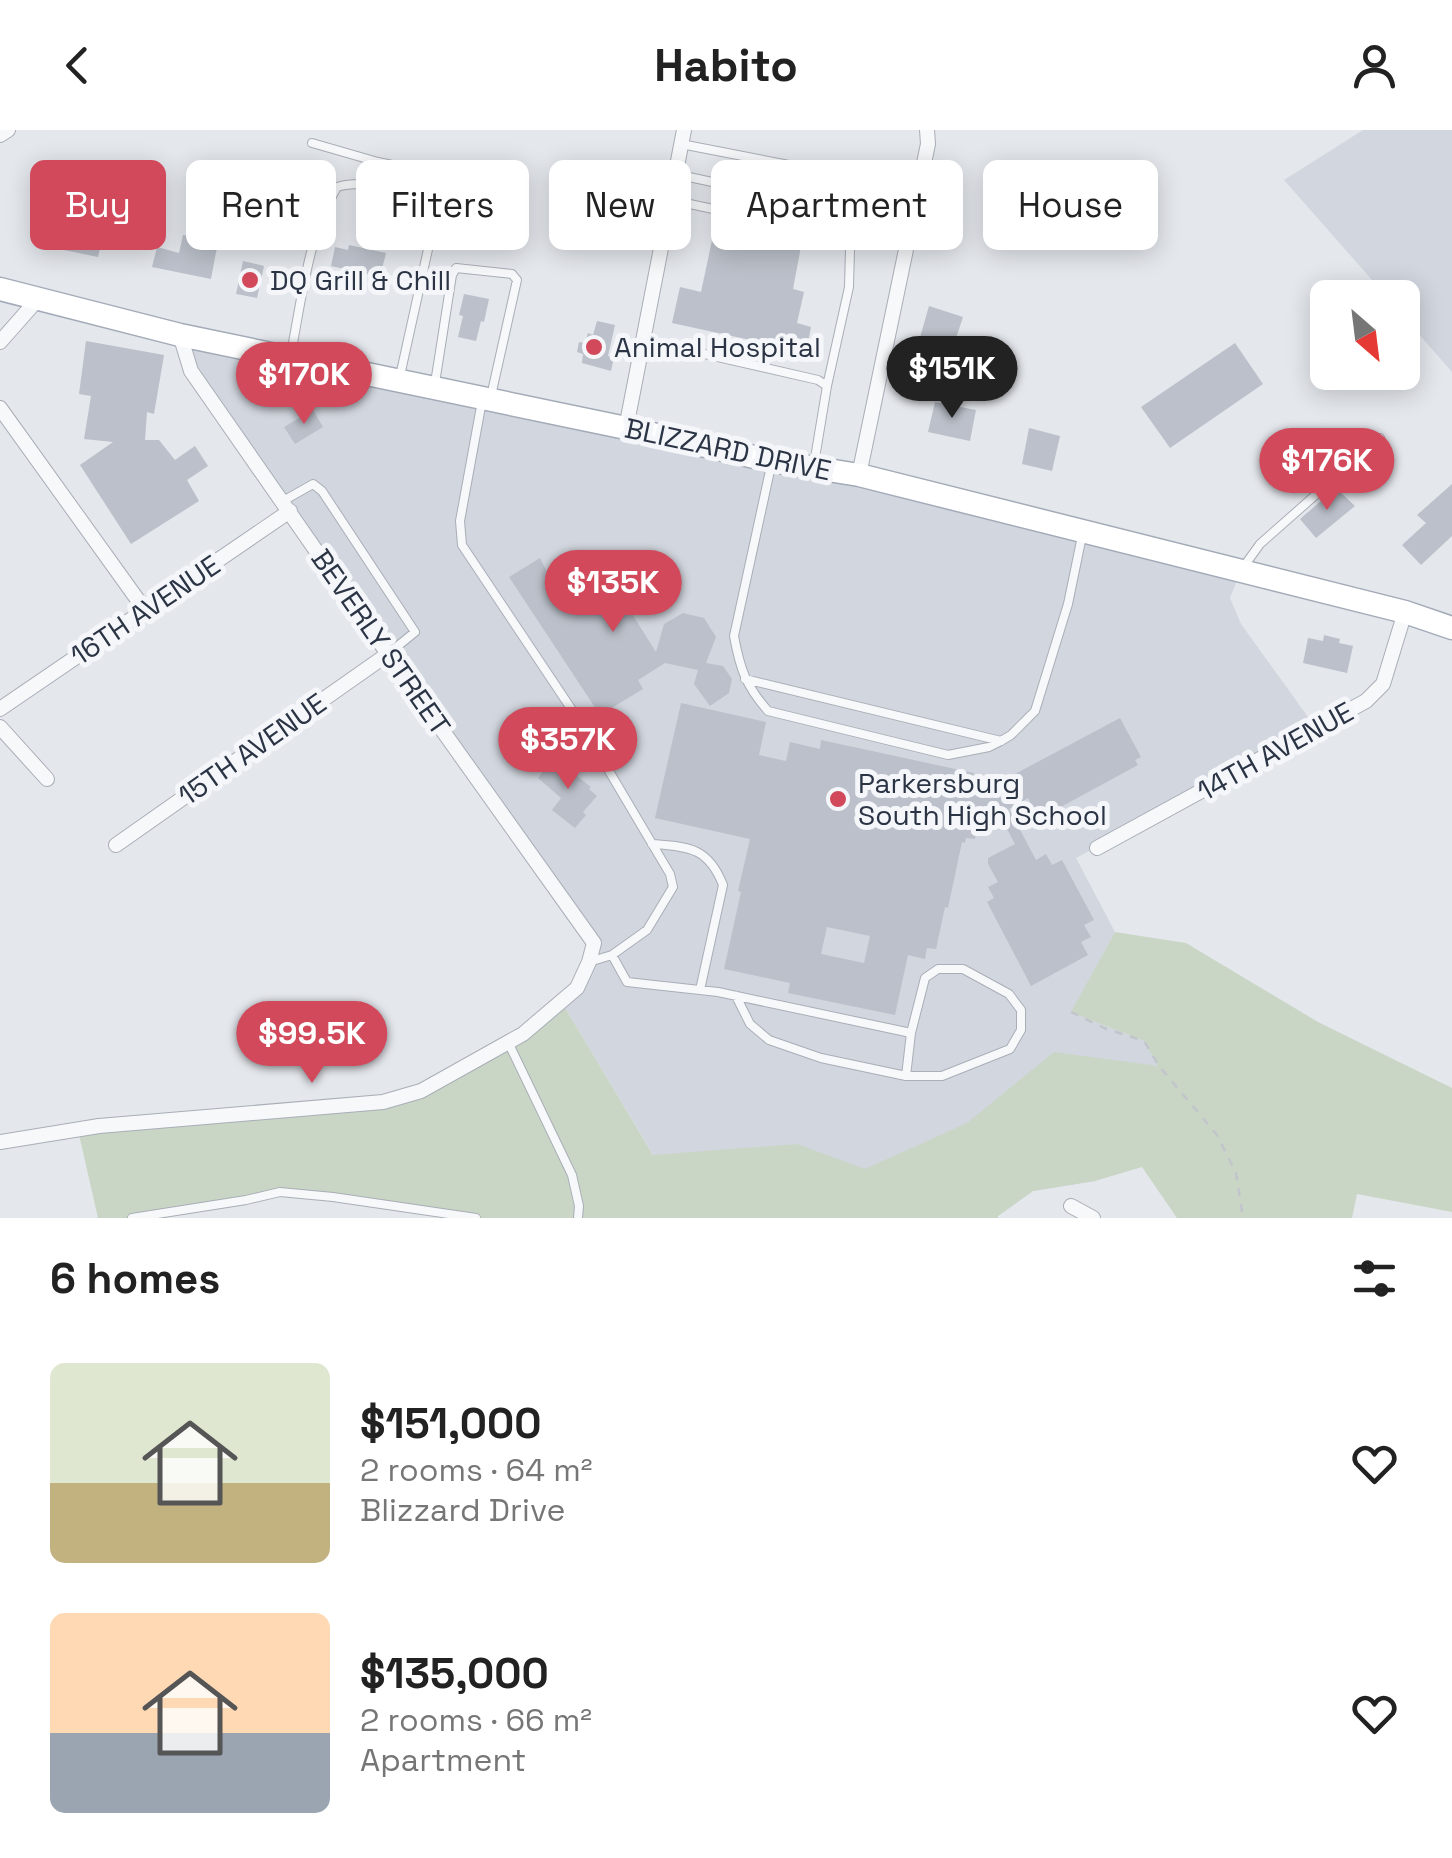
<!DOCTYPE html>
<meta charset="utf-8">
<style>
:root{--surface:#fff;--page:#f2f2f2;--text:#222;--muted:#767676;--accent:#d1495b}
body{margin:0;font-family:"Space Grotesk",sans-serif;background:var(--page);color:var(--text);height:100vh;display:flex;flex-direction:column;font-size:38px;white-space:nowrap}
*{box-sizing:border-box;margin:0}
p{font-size:32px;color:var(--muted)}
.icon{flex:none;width:55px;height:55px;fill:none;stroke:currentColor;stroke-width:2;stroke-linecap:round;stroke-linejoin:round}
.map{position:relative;height:1088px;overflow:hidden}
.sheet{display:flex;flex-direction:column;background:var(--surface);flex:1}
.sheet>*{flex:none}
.guide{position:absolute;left:30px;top:30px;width:1392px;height:90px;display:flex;gap:20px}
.needle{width:65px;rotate:152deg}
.controls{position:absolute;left:1310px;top:150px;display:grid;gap:20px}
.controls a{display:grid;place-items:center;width:110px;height:110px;border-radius:15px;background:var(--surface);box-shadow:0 5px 25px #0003;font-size:50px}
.price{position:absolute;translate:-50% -85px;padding:0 22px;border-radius:35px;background:var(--accent);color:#fff;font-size:32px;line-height:65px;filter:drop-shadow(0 2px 5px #0008)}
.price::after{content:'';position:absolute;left:50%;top:60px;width:30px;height:22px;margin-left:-15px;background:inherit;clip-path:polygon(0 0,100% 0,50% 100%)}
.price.active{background:#222;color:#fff}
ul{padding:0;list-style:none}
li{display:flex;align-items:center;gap:30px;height:250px;padding:0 50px}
li span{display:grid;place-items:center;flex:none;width:280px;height:200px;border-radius:15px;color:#555}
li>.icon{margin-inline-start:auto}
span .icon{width:120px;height:120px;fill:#fffc;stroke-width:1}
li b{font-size:42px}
h2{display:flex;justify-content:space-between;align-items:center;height:120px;padding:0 50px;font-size:42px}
.pill{padding:0 35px;border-radius:15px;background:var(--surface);box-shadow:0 5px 25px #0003;font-size:35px;line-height:90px}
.pill.active{background:var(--accent);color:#fff}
header{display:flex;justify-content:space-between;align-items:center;height:130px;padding:0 50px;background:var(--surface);font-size:45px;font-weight:700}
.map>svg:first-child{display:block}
</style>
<header><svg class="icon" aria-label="back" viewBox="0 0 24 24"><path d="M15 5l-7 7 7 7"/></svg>Habito<svg class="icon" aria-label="person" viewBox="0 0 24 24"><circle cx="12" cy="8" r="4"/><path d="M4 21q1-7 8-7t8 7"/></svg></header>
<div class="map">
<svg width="1452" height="1088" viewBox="0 0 1452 1088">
<rect width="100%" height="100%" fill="#e4e7ec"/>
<path fill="#d2d6de" d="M1363,0H1452V242L1403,186L1402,168L1387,167L1284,50Z
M180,205L1241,441L1230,468L1241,494L1316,598L1076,728L1115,802L1072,882L1144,911L1159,936L1095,1051L1033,1061L995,1088H691L561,871L577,858L594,812L191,241Z"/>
<path fill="#c9d6c5" d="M1115,802L1186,813L1318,892L1452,958V1082L1357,1064L1352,1088H1177L1142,1037L1095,1051L1033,1061L998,1086V1088H476L280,1062L132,1088H98L78,1000L421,961L523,904L561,871L653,1025L797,1014L865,1039L967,993L1054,922L1158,936L1144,911L1071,882Z"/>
<path fill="#bbc0ca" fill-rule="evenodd" d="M42,83L105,98L98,127L35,114Z
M714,101L778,116V107L802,111L793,159L804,162L797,193L811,197L806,222L672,193L680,157L701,162Z
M183,105L218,112L211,149L152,137L157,117L179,123Z
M349,115L386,123L380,147L331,136L335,117L348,120Z
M243,131L264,136L257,168L236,164Z
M464,164L489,169L484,192L481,191L476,211L458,207L463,186L459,185Z
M929,176L963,187L950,226L947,225L944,233L921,227L923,219L917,218Z
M597,191L615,195L608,226L614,227L611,241L582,233L583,224L577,222L579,212L585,213L588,203L593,205Z
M86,211L164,225L154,284L147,282L145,310H159L175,330L195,316L208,336L187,350L199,371L131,414L80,335L113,312L84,309L91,266L79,264Z
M1235,213L1263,254L1170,318L1141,277Z
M935,272L976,280L970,311L928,302Z
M313,280L323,297L295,314L284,297Z
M1029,298L1060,306L1052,341L1022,334Z
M1452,354V406L1421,435L1402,415L1426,393L1417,385Z
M1336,358L1355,376L1316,408L1300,389Z
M596,427L656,522L664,494L683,483L704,488L716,507L706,533L723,536L732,549L729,563L710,576L694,554L698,540L665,533L638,550L643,559L600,585L509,447L540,428L549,446L567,434L572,444Z
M1324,505L1340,509L1339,513L1353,516L1347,543L1303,533L1308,508L1323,511Z
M681,573L766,592L759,625L786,631L790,612L820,619L821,610L974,643L970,661L1004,668L1022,658L1015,644L1120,588L1141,627L1135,630L1138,635L1044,686L1041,680L1036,683L1028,668L1009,679L1036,730L1046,724L1052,735L1062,730L1094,790L1084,795L1091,807L1081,812L1088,825L1031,856L987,772L994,768L988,757L998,752L988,734V728L1015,714L1000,686L977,698L975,709L966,708L965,713L962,712L948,778L945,777L936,819L927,818L925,829L908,825L895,885L788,863L790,853L724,839L741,762L738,761L750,709L655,688ZM827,797L870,806L864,833L821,824Z
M554,628L591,657L589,659L597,666L583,682L586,685L575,698L552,680L561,668L538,648Z"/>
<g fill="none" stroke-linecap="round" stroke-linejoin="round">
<defs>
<path id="service" d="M312,13L378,32L435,44L440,48L442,56L400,246
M681,14L820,41L837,56L850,119L849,157L827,256
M675,44L842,80
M671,70L848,108
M643,210L818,250L827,256L814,334
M291,223C302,168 308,106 337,57C369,48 407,62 439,70
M435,253L452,145L456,138L512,144L517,150L491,266
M482,271L460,391L462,415L580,592L670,744L673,757L647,800L612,825L589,832
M771,336L734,506C740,539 746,556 768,581L948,625L989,617L1001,611L1011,605L1035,581L1068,474L1082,406
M283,371L313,354L322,361L415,502L388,524
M1242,439L1260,414L1380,308
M745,549L1001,611
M652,714C689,717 708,717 723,755L700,860
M612,825L627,852L718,862L911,903L925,848L938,839H963L1009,864L1021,880V900L1010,919L942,946H906L821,928L769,910L750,894L736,866
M508,912L572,1045L579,1076L578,1088
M906,946L911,903
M132,1088L246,1070L280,1062L333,1067L476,1088"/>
<path id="minor" d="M0,5L8,0
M0,212L38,169
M0,278L145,480
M626,298L684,0
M859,345L928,14L927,0
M0,579L290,381
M0,597L47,649
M116,715L388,524
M1097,718L1366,571L1383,554L1405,482
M0,1012L99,996L383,972L421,961L523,904L577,858L589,832L594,813L388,524L191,241L180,205
M1071,1076L1093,1088"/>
<path id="primary" d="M0,159L180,205L626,298L772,331L859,345L1405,482L1452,498"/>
</defs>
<use href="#service" stroke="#a9aeb7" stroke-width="10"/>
<use href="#minor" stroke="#a9aeb7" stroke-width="16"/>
<use href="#primary" stroke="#a3abb8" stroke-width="25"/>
<path stroke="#c2c5cb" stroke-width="2.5" stroke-dasharray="8 8" stroke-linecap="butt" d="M1071,882L1104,898L1144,911L1159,936L1217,1005L1236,1043L1243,1088"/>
<use href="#service" stroke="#f7f8fa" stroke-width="8"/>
<use href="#minor" stroke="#f7f8fa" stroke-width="14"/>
<use href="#primary" stroke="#fff" stroke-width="22"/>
</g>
<g fill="#d1495b" stroke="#f4f6f9" stroke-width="4">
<circle cx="250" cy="150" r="10"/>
<circle cx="594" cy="217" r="10"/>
<circle cx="838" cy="669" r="10"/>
</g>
<g text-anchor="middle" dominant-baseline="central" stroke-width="10" stroke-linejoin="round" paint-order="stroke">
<g font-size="28" fill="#2b3445" stroke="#f4f6f9" text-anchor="start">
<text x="270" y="150">DQ Grill &amp; Chill</text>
<text x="614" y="217">Animal Hospital</text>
<text x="858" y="653">Parkersburg<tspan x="858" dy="32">South High School</tspan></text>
</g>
<g font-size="28" fill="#2b3445" stroke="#f4f6f9">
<text transform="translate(728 319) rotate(12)">BLIZZARD DRIVE</text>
<text transform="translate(145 480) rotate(-34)">16TH AVENUE</text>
<text transform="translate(381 512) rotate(55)">BEVERLY STREET</text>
<text transform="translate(252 619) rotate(-35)">15TH AVENUE</text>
<text transform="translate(1275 621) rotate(-29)">14TH AVENUE</text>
</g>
</g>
</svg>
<div class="controls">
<a><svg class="needle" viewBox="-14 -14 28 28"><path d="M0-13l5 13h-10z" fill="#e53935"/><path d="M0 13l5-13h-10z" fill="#767676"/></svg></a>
</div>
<b class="price active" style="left:952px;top:291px">$151K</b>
<b class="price" style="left:304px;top:297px">$170K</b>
<b class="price" style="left:1327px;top:383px">$176K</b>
<b class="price" style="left:613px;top:505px">$135K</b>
<b class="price" style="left:568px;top:662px">$357K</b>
<b class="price" style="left:312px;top:956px">$99.5K</b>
<div class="guide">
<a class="pill active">Buy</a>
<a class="pill">Rent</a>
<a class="pill">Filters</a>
<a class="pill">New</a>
<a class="pill">Apartment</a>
<a class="pill">House</a>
</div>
</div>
<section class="sheet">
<h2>6 homes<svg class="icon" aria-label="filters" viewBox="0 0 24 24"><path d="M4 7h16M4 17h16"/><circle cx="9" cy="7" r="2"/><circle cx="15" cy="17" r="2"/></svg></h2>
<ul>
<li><span style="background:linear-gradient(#dfe7d0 60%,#c2b280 0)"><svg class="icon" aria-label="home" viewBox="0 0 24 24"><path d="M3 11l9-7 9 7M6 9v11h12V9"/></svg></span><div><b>$151,000</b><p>2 rooms · 64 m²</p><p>Blizzard Drive</p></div><svg class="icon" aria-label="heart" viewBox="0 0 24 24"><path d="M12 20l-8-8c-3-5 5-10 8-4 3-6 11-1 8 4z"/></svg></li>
<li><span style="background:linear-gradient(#ffd9b3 60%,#9aa5b1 0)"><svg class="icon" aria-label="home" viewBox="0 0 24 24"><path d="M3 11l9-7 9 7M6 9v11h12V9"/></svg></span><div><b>$135,000</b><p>2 rooms · 66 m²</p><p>Apartment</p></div><svg class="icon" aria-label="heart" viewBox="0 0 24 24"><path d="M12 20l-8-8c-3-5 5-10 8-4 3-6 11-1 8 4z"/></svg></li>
</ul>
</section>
